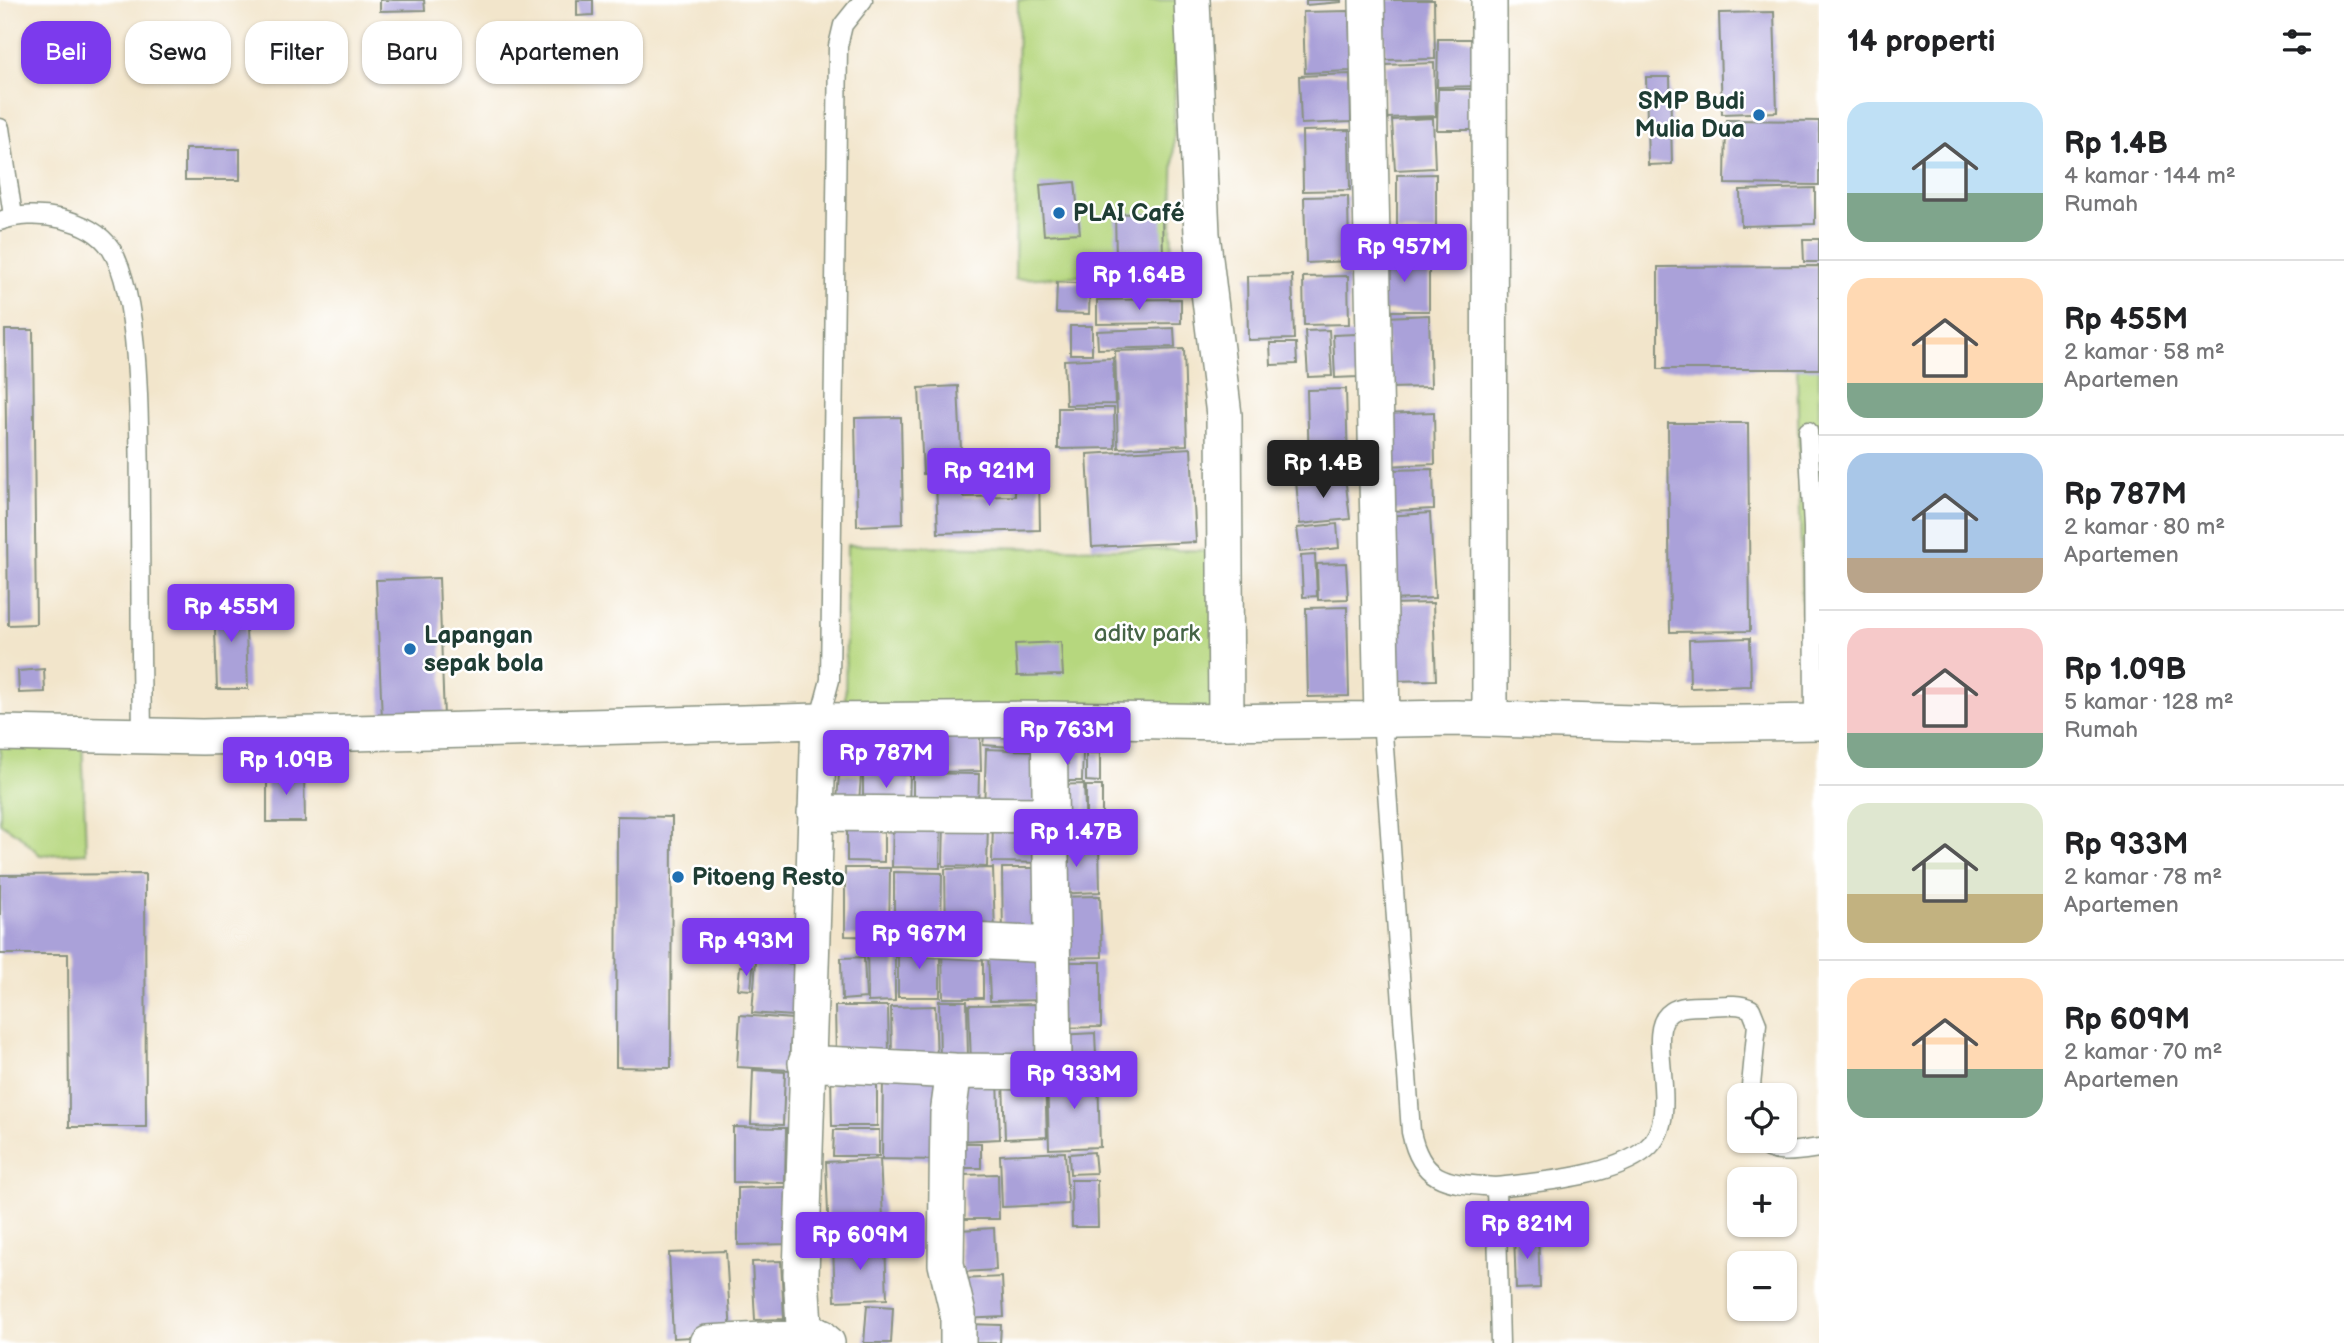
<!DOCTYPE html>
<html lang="id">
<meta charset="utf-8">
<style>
:root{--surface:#fff;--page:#f6f6f6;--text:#202124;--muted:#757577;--line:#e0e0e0;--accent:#7c3aed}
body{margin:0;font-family:"Balsamiq Sans",sans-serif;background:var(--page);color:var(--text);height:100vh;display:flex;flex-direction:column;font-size:26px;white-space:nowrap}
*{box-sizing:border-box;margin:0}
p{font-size:23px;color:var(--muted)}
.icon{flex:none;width:38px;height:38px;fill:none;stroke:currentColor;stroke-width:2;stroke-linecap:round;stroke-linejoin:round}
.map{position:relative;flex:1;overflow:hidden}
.drawer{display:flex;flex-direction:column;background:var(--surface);width:525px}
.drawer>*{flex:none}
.banner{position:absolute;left:21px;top:21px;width:665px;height:63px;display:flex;gap:14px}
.tools{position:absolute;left:1727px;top:1083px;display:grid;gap:14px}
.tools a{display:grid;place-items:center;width:70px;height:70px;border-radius:14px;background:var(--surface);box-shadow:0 2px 5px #0004;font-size:35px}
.price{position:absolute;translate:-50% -60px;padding:0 16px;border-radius:7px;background:var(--accent);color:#fff;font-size:23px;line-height:46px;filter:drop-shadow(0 2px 4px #0008)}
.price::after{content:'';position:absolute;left:50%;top:42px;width:21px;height:16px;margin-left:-10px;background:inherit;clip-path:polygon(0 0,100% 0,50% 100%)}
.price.active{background:#222;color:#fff}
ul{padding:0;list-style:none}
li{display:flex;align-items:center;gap:21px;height:175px;padding:0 28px}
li+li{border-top:2px solid var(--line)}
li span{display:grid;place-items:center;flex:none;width:196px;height:140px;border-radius:21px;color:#555}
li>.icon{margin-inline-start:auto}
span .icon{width:84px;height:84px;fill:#fffc;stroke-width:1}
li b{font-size:30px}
h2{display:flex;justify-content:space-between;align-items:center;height:84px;padding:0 28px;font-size:30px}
.tag{padding:0 24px;border-radius:21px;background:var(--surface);box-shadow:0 2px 5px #0004;font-size:24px;line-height:63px}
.tag.active{background:var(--accent);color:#fff}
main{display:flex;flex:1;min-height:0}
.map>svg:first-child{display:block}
</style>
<main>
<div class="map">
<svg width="1819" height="1343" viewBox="0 0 1819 1343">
<rect width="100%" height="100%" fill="#fff"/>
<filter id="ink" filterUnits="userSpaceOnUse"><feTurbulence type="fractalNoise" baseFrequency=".0143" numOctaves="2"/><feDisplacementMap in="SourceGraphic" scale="14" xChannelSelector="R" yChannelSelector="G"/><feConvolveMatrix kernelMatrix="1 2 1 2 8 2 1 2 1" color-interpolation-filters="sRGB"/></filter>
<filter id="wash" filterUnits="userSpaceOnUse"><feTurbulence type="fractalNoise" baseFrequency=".00686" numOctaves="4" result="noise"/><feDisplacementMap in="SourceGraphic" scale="28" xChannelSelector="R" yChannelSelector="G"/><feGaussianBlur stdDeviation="1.57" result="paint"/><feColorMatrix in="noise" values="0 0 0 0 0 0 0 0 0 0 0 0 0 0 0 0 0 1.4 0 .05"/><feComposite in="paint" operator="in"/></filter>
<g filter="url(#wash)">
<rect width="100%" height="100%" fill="#f2e5cb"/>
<path fill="#b6d77e" stroke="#6a8a59" stroke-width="2" d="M1018,0H1177L1171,272L1015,279Z
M1797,360H1819V616H1802Z
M847,545L1238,551L1236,718L845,713Z
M0,733L82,735L86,853L40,855L19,835L0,823Z"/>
<g id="blocks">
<path fill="#aaa1d9" d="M380,0H424L425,10L380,11Z
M577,0H593V15L577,16Z
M1306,0H1341V2L1306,5Z
M1384,0H1434L1435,59L1385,60Z
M1349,11L1351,71L1305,73L1303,12Z
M1774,12L1777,112L1722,114L1719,13Z
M1438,39H1485V86L1437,87Z
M1434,63L1436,116L1387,118L1385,65Z
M1350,74L1351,122L1301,124L1299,76Z
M1646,77H1670L1672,164L1648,165Z
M1438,89H1485V130H1437Z
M1433,118L1435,168L1395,170L1392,120Z
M1726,120L1819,121V185L1725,184Z
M1349,130L1350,190L1303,191L1302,131Z
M185,149H240V180H185Z
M1436,174V232H1397V175Z
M1075,182L1080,233L1044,235L1040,185Z
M1815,188V224L1741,226L1740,190Z
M1348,196L1349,261L1306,263L1304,197Z
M1162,213L1163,257L1116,258L1115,214Z
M1386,237H1407V250L1386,251Z
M1803,239H1819V262H1804Z
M1380,257H1429V311H1379Z
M1819,266V369H1658V267Z
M1292,275L1294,339L1248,340L1247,276Z
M1348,276L1349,324L1304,325L1303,277Z
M1057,282L1090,284L1089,314L1056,313Z
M1181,299V323L1097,324V300Z
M1429,315L1431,387L1388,388L1386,317Z
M1070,326H1092V354H1070Z
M1174,328L1175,347L1098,349L1097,331Z
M5,330H33L36,624L8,625Z
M1329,330L1332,376L1308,377L1305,331Z
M1356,334L1358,377L1335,378L1333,335Z
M1270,343H1296L1297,364L1271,365Z
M1184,349L1187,445L1118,448L1115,351Z
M1113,358L1115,404L1066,405L1064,360Z
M958,386L962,472L923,474L919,388Z
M1346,389L1348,466L1309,467L1307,390Z
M1058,408H1114L1115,448L1058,449Z
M1434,412L1435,464L1385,466L1384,414Z
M901,417L903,524L857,526L855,418Z
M1668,423H1748L1750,631L1670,632Z
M1271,445H1293V465H1271Z
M1191,448L1196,542L1092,547L1087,454Z
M1433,469L1434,509L1392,511L1390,470Z
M1015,473H1039L1040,530L938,533L936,482L963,481V497L1015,496Z
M1345,476L1350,519L1300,524L1296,481Z
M1430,513L1435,598L1391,600L1386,516Z
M1337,524L1339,548L1300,552L1297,528Z
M1315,555L1317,596L1303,597L1301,556Z
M1346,563L1348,599L1318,600L1317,564Z
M439,578L444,718L382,719L376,580Z
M245,599L248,689H217L214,600Z
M1433,603L1436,680L1390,681L1387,604Z
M1347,607L1349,696L1308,697L1306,608Z
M1750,638L1751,686L1690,688L1689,640Z
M1061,642L1063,675L1017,676L1015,644Z
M44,669L45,692L19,693L18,671Z
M985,727L1042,731L1041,749L983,745Z
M842,732L886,733V770H841Z
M891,732L940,733L939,771L890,770Z
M1050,732L1103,733V749H1050Z
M980,735L981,771L943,772V736Z
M986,749L1041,751L1038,813L984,811Z
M1051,753H1083L1082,781H1050Z
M1086,753H1100V782L1086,781Z
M267,772H304L305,822H267Z
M863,773L910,775L909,807L863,804Z
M913,773L979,774L978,812H913Z
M839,774L861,776L859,802L837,801Z
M1084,784L1086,832L1051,833L1050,785Z
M1086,786H1102V825L1086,824Z
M617,816L672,817L671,1068L616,1067Z
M944,818L988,820L987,867L943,866Z
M847,819H884V862L847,861Z
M893,820L941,821L940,868L892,867Z
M993,822H1047V863L992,862Z
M1099,844L1100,892L1053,894L1051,845Z
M845,868H890L889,937L845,936Z
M993,868L995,936L946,937L945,869Z
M1002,868H1048L1049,937L1003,938Z
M894,872L942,873L941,932L894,931Z
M145,874L146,1127H69L68,954H0V875Z
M1100,896L1102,957L1056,958L1054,897Z
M738,933L796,934L795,960L737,959Z
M867,942H895V1001L868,1002Z
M898,945L940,946V997H898Z
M942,945H983V998H943Z
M1045,952L1047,1000L990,1001L988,953Z
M864,957L866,998L842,1000L841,958Z
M756,961L797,964L793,1016L752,1013Z
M1055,962H1101V1027L1056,1028Z
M740,966L753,967L751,990L738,989Z
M939,1001H967L968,1063H940Z
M1043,1004L1044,1063L971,1065L969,1005Z
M835,1006H888L889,1056L836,1057Z
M935,1006L937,1059L892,1060L891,1007Z
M740,1015L792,1019L789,1070L737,1067Z
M1095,1033L1096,1056L1059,1058L1058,1035Z
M753,1070L785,1072L783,1125L751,1124Z
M831,1072H877V1126H832Z
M1098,1073L1100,1147L1049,1149L1047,1075Z
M883,1074H940L939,1160L882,1159Z
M998,1079L1000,1139L960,1141L958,1080Z
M1003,1080H1045L1047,1137L1005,1139Z
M733,1127L786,1128L785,1183L733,1182Z
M834,1130H879V1156H833Z
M958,1143H981V1168H958Z
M1065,1152L1068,1204L1002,1207L1000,1155Z
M1094,1152L1096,1173L1070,1174L1069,1154Z
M880,1159L884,1237L829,1239L826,1162Z
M998,1174L999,1219H964L963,1175Z
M1071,1180H1097L1098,1227H1072Z
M789,1187L790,1244L738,1245V1188Z
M994,1228L996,1270L962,1272L959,1230Z
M1538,1233L1540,1288L1516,1289L1514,1234Z
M885,1242L887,1299L835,1301L833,1244Z
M726,1251L731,1335L673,1338L669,1253Z
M781,1261L784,1319L755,1320L752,1262Z
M1002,1277L1004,1317L963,1319L961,1279Z
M867,1305L893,1307L891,1343H864Z
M965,1324L1001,1325L1000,1343H964Z"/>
</g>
</g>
<g filter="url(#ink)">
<use href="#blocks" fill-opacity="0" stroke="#889180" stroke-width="2"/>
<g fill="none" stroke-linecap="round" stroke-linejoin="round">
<defs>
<path id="service" d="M0,128L13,216
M0,221C33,208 91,218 111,249C143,299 139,449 140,512C140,586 141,661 142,735
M1808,431L1813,528L1814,722
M1382,719L1411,1132C1422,1185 1450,1183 1496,1187L1500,1343
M819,721L830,680L838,46L843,25L863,0
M1758,1141C1774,1157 1799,1151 1819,1148
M1496,1187C1539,1182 1612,1177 1646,1149C1686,1116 1641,1031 1671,1012C1680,1006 1692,1006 1703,1006C1718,1006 1737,1002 1751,1009L1757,1024L1750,1096"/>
<path id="minor" d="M1192,0L1202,234L1224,415L1226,722
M1367,0L1382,719
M1489,0L1490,719
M819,721L801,1274L804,1326L827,1343
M0,733L202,737L819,721L1049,719L1226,722L1456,718L1672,724L1819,722
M815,813L1049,815
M910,938L1053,945
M806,1063L954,1071
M707,1343L821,1337
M958,1343V1314L946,1264L948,1114L954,1071L1045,1072L1052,1069L1054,1062L1049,719"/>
</defs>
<use href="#service" stroke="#889180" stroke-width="21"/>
<use href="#minor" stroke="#889180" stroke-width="38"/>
<use href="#service" stroke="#fff" stroke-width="18"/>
<use href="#minor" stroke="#fff" stroke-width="35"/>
</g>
</g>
<g fill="#1f6fb2" stroke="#fff" stroke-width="2.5">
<circle cx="1759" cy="115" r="7"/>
<circle cx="1059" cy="213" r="7"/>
<circle cx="410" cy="649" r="7"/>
<circle cx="678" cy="877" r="7"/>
</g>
<g text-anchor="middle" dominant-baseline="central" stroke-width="5" stroke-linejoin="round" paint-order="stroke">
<g font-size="24" font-weight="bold" fill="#1f3d34" stroke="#fff" text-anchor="start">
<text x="1745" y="101" text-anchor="end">SMP Budi<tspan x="1745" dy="28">Mulia Dua</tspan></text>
<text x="1073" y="213">PLAI Café</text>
<text x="424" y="635">Lapangan<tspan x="424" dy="28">sepak bola</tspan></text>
<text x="692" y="877">Pitoeng Resto</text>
</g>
<g font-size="24" fill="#456446" stroke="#fff">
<text x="1147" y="633">aditv park</text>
</g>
</g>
</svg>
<div class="tools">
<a><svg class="icon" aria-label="locate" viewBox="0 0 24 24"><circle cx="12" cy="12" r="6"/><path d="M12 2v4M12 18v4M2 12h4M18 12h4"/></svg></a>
<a>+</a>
<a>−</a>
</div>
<b class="price" style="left:1404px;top:284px">Rp 957M</b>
<b class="price" style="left:1139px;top:312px">Rp 1.64B</b>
<b class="price active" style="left:1323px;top:500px">Rp 1.4B</b>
<b class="price" style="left:989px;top:508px">Rp 921M</b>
<b class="price" style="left:231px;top:644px">Rp 455M</b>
<b class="price" style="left:1067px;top:767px">Rp 763M</b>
<b class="price" style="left:886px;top:790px">Rp 787M</b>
<b class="price" style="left:286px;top:797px">Rp 1.09B</b>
<b class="price" style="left:1076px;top:869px">Rp 1.47B</b>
<b class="price" style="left:919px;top:971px">Rp 967M</b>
<b class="price" style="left:746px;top:978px">Rp 493M</b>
<b class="price" style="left:1074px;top:1111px">Rp 933M</b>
<b class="price" style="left:1527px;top:1261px">Rp 821M</b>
<b class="price" style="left:860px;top:1272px">Rp 609M</b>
<div class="banner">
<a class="tag active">Beli</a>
<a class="tag">Sewa</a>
<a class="tag">Filter</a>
<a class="tag">Baru</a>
<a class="tag">Apartemen</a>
</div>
</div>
<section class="drawer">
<h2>14 properti<svg class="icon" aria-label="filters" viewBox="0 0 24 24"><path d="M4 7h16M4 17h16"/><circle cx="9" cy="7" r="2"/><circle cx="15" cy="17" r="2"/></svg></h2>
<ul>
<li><span style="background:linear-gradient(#bfe0f5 65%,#7fa58c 0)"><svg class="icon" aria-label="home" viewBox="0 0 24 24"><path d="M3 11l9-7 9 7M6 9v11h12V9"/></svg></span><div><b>Rp 1.4B</b><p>4 kamar · 144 m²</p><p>Rumah</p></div></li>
<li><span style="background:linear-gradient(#ffd9b3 75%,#7fa58c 0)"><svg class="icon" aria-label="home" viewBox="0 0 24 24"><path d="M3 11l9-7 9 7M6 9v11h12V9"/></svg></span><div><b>Rp 455M</b><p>2 kamar · 58 m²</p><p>Apartemen</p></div></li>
<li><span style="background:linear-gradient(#a9c7e8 75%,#b9a48a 0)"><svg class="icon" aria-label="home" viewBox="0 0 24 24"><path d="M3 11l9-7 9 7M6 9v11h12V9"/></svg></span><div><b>Rp 787M</b><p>2 kamar · 80 m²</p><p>Apartemen</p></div></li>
<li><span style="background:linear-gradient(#f6c9c9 75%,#7fa58c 0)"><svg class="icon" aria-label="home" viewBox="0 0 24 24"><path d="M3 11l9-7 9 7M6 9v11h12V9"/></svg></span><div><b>Rp 1.09B</b><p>5 kamar · 128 m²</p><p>Rumah</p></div></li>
<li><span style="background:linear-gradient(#dfe7d0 65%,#c2b280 0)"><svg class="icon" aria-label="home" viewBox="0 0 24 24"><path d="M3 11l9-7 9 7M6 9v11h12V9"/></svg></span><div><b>Rp 933M</b><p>2 kamar · 78 m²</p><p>Apartemen</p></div></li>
<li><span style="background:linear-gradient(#ffd9b3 65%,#7fa58c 0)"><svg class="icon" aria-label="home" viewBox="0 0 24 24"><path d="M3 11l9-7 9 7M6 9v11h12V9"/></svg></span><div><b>Rp 609M</b><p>2 kamar · 70 m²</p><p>Apartemen</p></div></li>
</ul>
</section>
</main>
